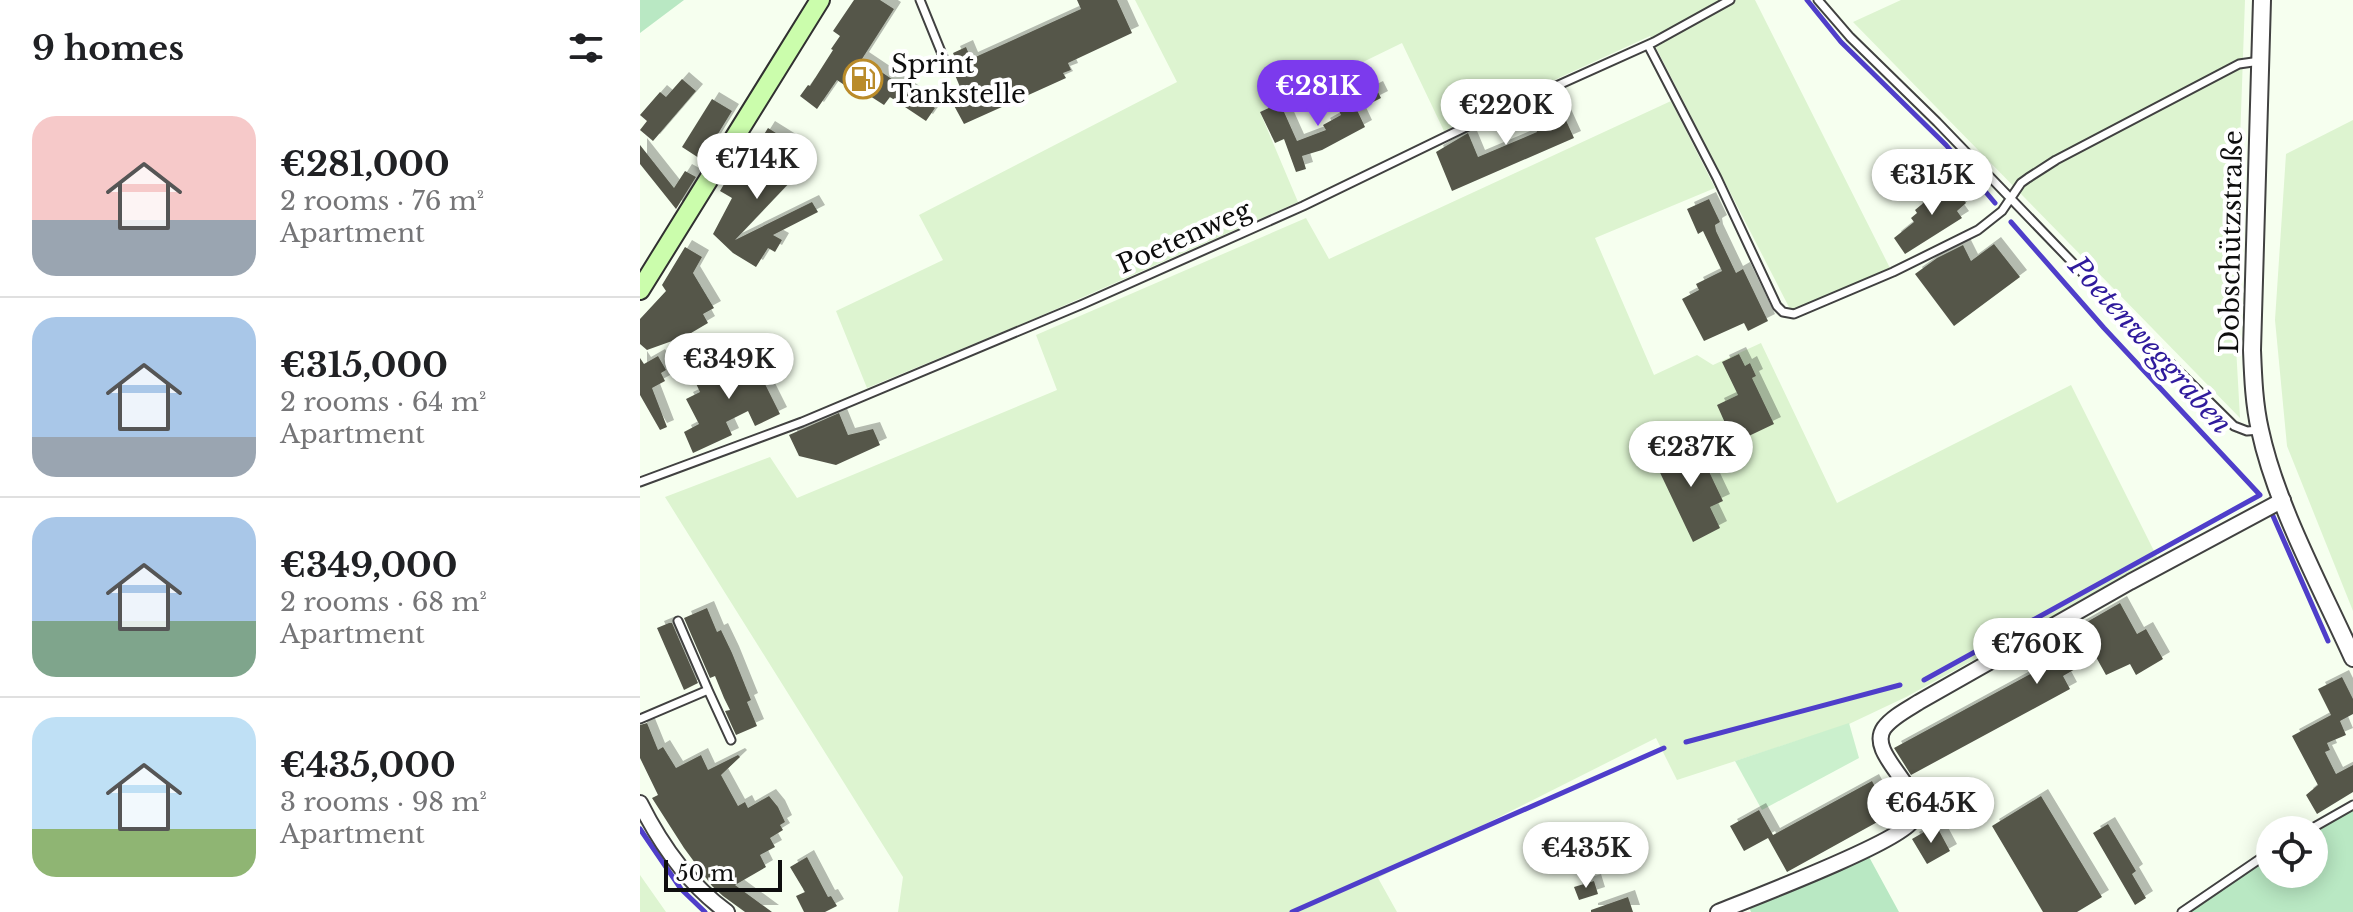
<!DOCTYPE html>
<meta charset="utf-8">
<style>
:root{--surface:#fff;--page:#f6f6f6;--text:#202124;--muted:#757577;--line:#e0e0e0;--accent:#7c3aed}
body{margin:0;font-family:"Libre Baskerville",serif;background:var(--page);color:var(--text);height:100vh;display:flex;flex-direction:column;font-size:30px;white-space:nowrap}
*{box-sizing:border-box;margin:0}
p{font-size:26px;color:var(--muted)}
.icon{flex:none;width:44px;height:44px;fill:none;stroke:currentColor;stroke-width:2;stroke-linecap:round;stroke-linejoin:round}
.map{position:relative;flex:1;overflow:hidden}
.panel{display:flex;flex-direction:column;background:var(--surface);width:640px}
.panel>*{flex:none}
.controls{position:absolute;left:1616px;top:816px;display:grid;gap:16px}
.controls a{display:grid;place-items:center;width:72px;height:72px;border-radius:50%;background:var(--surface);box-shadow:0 4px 20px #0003;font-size:40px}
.scale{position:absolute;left:24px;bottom:20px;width:118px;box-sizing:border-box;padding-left:8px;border:4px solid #0e0e0e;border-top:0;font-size:22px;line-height:28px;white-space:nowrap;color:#0e0e0e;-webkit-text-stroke:6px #fff;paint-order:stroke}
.price{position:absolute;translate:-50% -68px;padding:0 18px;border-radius:28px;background:#fff;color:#222;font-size:26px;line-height:52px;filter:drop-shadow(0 2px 4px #0008)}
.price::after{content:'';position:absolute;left:50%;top:48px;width:24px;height:18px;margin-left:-12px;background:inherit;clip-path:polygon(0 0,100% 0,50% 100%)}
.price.active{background:var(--accent);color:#fff}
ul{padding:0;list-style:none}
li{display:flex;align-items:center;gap:24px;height:200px;padding:0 32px}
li+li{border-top:2px solid var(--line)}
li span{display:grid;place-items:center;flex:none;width:224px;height:160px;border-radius:24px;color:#555}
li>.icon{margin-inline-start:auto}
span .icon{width:96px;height:96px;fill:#fffc;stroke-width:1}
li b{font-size:34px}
h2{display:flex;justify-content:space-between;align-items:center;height:96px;padding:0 32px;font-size:34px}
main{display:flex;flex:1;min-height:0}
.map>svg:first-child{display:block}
</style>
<main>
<section class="panel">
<h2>9 homes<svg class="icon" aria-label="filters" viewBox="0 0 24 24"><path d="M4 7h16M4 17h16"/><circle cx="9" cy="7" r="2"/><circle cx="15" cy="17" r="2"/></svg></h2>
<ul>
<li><span style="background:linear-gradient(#f6c9c9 65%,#9aa5b1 0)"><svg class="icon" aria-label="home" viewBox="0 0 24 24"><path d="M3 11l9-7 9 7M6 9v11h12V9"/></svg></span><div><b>€281,000</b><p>2 rooms · 76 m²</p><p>Apartment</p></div></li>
<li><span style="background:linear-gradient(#a9c7e8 75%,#9aa5b1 0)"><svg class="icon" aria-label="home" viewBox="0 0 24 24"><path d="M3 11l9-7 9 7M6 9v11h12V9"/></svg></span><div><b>€315,000</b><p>2 rooms · 64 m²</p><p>Apartment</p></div></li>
<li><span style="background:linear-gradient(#a9c7e8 65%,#7fa58c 0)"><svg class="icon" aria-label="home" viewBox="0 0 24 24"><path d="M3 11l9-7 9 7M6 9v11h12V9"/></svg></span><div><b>€349,000</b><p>2 rooms · 68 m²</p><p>Apartment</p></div></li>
<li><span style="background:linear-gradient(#bfe0f5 70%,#8fb573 0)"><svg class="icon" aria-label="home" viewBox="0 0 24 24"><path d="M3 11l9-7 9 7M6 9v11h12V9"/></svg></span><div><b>€435,000</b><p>3 rooms · 98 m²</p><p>Apartment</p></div></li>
</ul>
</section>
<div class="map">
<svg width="1713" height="912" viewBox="0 0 1713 912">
<defs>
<filter id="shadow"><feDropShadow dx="7" dy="-7" stdDeviation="0" flood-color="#0004"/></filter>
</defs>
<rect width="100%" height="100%" fill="#f6ffef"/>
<path fill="#ddf4d0" d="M495,0H1115L1250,268L1151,311L1010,36L804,131L762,43L620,112L658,202L389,321L227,388L196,311L303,260L279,215L537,82Z
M1261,0H1605L1594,311L1600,418L1213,22Z
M1031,101L1075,188L955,238L1014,375L1057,355L1073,365L1121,343L1197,503L1431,385L1518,559L1266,697L1209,724L1037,780L1016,738L738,878L757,912H258L263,877L25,497L130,457L157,498L417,390L396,335L666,218L689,259Z
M1713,120V611L1647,446L1635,320L1646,154Z
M0,875L26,912H0Z"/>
<path fill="#b9e8c3" d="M0,0H44L0,33Z
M1713,805V912H1542L1630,852V874H1674V830Z
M1228,855L1259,912H1111L1109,907Z"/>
<path fill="#cbf0cd" d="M1209,723L1219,758L1122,810L1095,761Z"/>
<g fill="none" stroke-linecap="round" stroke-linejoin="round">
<path stroke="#4f3eca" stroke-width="5" d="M1167,0L1201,42L1306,145L1355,203
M1633,516L1688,641
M1284,680L1620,495L1464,328L1371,222
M1046,742L1260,685
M0,829L41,889L65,912
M652,912L1024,748"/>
</g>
<path fill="#55564a" filter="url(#shadow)" d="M214,0H240L254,9L222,59L295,108L286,121L250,97L244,105L219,89L216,93L197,80L177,109L160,96L168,85L170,86L193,50L191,49L200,36L193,31Z
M437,0H477L492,33L428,63L431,70L423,73L426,78L324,124L311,100L323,94L312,68L318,65L313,53L326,47L331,59L441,9Z
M42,79L56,91L13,141L0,130L7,121L0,115L20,92L26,97Z
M736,88L741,98L717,110L725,127L682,150L662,156L666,169L656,172L644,139L635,143L620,112L640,103L657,141L686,130L683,125L701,115L697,107Z
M914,94L934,138L812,191L796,152L828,133L838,157L897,132L887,106Z
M72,99L92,111L62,160L42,147Z
M128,128L152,143L137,167L151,181L95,240L172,202L178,212L133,235L142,240L135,252L128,248L116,267L93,253L73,234L92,198L80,191L97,162L104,166Z
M0,145L34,188L45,171L56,177L36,209L0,164Z
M1307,179L1326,203L1317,211L1322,218L1265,254L1254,238L1274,222L1271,218L1277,213L1275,210L1293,195L1291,192Z
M1069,199L1080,222L1075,225L1076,231L1096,273L1103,269L1128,321L1108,331L1104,323L1064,341L1042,299L1059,290L1056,284L1082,271L1063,231L1058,234L1047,209Z
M1354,244L1380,277L1314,326L1275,274L1297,258L1323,245L1331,261Z
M45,247L62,257L53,273L74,308L63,314L68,323L46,336L7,350L0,344V319L26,291L22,285Z
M121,352L130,372L121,376L140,414L115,426L108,411L86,422L92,435L53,453L44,432L59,424L46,399L60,392L52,375L63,369L68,377Z
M1099,354L1105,366L1110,363L1116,376L1112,378L1134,424L1094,443L1077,405L1098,395L1082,362Z
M18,356L26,370L21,373L25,381L12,388L27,427L20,430L0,395V358L4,364Z
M199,413L208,435L233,429L240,445L196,465L159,456L149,435Z
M1055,442L1083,501L1070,507L1080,528L1053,542L1014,460Z
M1480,603L1497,634L1506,629L1523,659L1496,675L1490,664L1466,675L1456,657L1423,676L1430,689L1271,775L1254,748L1414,661L1405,646Z
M67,608L77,632L81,630L92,653L111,700L107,702L117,726L96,735L85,711L90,710L84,698L75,676L70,678L44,618Z
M29,623H32L58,683L44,690L17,628Z
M1702,677L1713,699V714L1700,721L1706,735L1687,743L1690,750L1685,752L1696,774L1713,765V792L1677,814L1666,795L1678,785L1652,736L1691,715L1678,689Z
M7,723L18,750L23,747L36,768L61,755L68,770L98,755L100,757L81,775L98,806L105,802L108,808L129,796L138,807L145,822L140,825L143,830L130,838L135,847L120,855L126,867L95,885L132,912H105L83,896L72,886L44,848L12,798L18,795L0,758V725Z
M1232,781L1250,815L1147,872L1128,838L1104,851L1090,826L1119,810L1133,835Z
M1401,796L1462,897L1437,912H1403L1352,826Z
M1468,824L1496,871L1492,874L1506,898L1495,905L1453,833Z
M1296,825L1310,851L1287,864L1272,839Z
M167,857L188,897L191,896L197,906L185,912H164L156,896L165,892L150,867Z
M954,881L958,894L939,900L934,887Z
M988,897L993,912H951V910Z"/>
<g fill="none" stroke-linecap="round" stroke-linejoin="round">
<defs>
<path id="service" d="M280,0L304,59
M1178,0L1210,37L1297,122L1513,346L1594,426L1607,431L1620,430
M1008,45L1077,178L1137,306L1143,312L1154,314L1253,272L1338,230L1362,211L1381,183L1388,178L1416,160L1599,64L1620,61
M0,482L162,422L443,304L663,206L834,123L1014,42L1090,0
M68,690L91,740
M0,719L68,690L38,621
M1669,830L1713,805
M1542,912L1630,852"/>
<path id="minor" d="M0,803C21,845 48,884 87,912
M1078,912C1110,899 1258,843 1272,821C1291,792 1225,755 1244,728C1252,717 1268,709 1279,702L1490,582L1643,500"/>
<path id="tertiary" d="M1622,0L1612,350C1613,376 1614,404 1620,430C1636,505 1681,587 1713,658"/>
<path id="secondary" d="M0,290L180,0"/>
</defs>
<use href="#service" stroke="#414141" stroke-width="11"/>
<use href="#minor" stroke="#414141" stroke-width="18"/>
<use href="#tertiary" stroke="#414141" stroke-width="20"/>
<use href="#secondary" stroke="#303030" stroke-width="22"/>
<use href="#service" stroke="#fff" stroke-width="7"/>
<use href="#minor" stroke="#fff" stroke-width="14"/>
<use href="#tertiary" stroke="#fff" stroke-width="16"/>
<use href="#secondary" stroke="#cbfdac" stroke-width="18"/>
</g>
<defs>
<symbol id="fuel-ring" viewBox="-11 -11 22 22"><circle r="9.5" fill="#fff" stroke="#ba8b29" stroke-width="1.5"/><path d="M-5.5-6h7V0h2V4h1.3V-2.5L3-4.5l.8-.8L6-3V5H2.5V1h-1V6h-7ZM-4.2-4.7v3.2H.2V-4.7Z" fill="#ba8b29"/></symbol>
</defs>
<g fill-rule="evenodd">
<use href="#fuel-ring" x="201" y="57" width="44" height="44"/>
</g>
<g text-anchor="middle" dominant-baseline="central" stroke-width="8" stroke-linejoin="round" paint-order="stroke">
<g font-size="26" fill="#0e0e0e" stroke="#fff" text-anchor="start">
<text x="251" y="64">Sprint<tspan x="251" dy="30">Tankstelle</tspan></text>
</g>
<g font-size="26" fill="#0e0e0e" stroke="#fff">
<text transform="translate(544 237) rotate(-24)">Poetenweg</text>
<text transform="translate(1591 242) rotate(-89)">Dobschützstraße</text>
</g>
<g font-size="28" font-style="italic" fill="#2f1a9c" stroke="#fff">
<text transform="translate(1510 345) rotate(48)">Poetenweggraben</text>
</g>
</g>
</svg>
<div class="controls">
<a><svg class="icon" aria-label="locate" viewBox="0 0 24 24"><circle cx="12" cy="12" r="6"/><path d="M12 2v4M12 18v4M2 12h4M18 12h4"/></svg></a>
</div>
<div class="scale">50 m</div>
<b class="price active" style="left:678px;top:128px">€281K</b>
<b class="price" style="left:866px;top:147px">€220K</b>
<b class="price" style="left:117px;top:201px">€714K</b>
<b class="price" style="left:1292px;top:217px">€315K</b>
<b class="price" style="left:89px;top:401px">€349K</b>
<b class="price" style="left:1051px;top:489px">€237K</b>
<b class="price" style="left:1397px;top:686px">€760K</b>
<b class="price" style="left:1291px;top:845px">€645K</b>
<b class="price" style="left:946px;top:890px">€435K</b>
</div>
</main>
